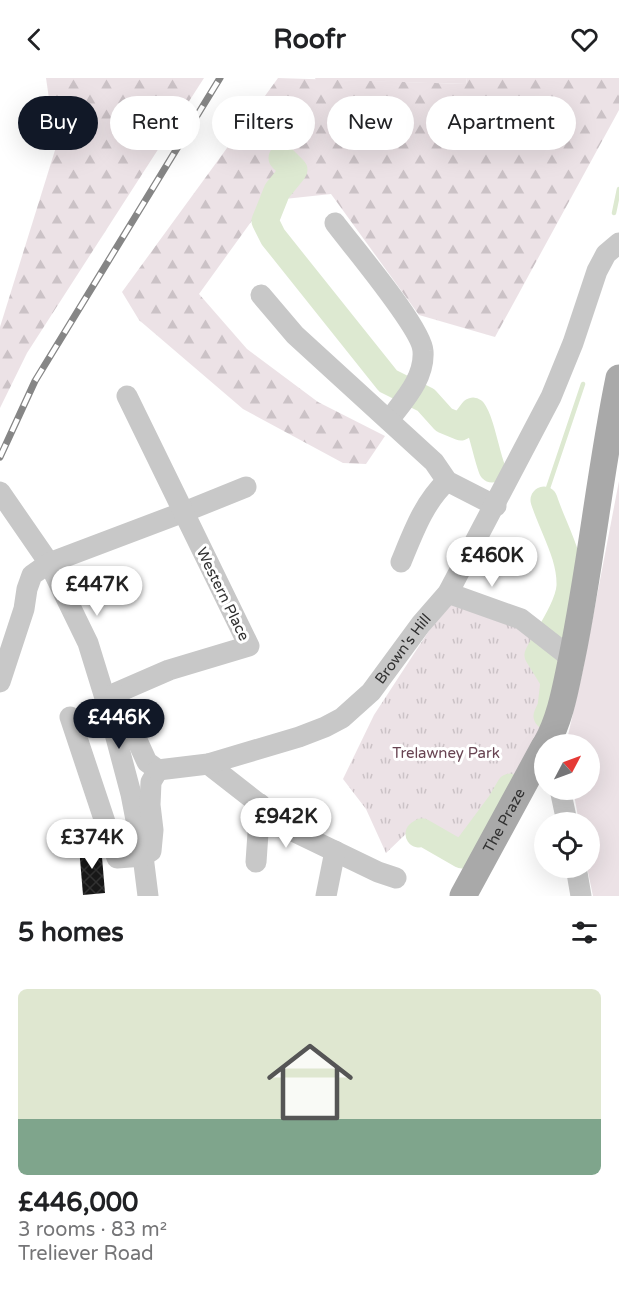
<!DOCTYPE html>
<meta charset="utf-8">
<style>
:root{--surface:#fff;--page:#f2f2f2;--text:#202124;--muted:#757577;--line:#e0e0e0;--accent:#111827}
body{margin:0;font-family:"Varela Round",sans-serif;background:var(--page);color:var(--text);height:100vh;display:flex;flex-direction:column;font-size:22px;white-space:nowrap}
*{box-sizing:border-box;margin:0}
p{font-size:20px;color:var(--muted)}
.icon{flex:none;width:33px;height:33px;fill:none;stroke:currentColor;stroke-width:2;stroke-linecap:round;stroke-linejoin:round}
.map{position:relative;height:818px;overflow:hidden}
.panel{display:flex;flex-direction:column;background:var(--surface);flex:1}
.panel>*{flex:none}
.banner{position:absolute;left:18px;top:18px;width:584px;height:54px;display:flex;gap:12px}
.needle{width:39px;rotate:49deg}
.fabs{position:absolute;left:534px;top:656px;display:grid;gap:12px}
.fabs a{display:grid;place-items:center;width:66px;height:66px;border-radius:50%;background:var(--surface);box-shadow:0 6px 24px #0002;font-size:30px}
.price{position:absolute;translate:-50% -51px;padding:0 14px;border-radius:21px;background:#fff;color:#222;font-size:20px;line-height:39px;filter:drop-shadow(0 2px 3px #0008)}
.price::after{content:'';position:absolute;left:50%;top:36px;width:18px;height:14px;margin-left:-9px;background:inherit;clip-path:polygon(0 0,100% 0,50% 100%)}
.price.on{background:var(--accent);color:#fff}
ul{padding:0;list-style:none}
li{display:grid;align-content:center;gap:12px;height:318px;padding:0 18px}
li+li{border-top:2px solid var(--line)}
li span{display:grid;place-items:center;height:186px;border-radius:9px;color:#555}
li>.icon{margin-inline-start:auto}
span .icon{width:108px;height:108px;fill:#fffc;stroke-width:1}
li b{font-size:26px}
h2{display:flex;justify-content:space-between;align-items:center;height:72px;padding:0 18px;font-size:26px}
.chip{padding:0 21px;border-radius:27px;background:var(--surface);box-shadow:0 6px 24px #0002;font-size:21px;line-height:54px}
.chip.on{background:var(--accent);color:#fff}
header{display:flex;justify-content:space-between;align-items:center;height:78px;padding:0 18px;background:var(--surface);font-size:27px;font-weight:700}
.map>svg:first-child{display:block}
</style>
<header><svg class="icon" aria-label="back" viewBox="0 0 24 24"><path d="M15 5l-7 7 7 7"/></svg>Roofr<svg class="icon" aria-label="heart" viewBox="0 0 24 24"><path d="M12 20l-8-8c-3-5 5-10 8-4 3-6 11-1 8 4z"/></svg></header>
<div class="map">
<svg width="619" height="818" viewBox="0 0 619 818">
<defs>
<pattern id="forest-firs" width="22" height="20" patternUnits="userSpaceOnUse" patternTransform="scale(1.5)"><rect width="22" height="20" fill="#ece2e6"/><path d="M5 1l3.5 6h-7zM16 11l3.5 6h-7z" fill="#cbc2c6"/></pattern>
<pattern id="park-tufts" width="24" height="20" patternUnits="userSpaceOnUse" patternTransform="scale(1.5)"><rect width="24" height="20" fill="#ece2e6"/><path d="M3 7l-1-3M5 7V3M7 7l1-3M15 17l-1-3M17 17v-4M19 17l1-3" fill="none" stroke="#cbc2c6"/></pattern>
<pattern id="building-cross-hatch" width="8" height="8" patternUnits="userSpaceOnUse" patternTransform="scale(1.5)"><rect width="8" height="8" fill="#181818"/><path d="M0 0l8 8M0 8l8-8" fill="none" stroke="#313131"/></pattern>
</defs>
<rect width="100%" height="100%" fill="#fff"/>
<path fill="#ece2e6" d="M315,0H467L466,6L316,2Z
M619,403V818H593L587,789H590V744H579L573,711H590V666H566L582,596Z"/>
<path fill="url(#forest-firs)" d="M46,0H204L27,275L0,330V249L56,69Z
M278,0L466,6L467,0H619V32L495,259L419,237L331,116L266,123L199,216L247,271L318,324L385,358L366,386L343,385L243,331L139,242L122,214Z"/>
<path fill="url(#park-tufts)" d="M449,522L515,546L566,583L564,604L475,788L411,751L386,775L366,731L343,701L374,637Z"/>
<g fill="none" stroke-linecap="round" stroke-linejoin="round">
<path stroke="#dde9d1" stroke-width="4.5" d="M614,135L619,111
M544,422L583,306"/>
<path stroke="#dde9d1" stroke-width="27" d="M282,80L294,92L277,113L265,143L273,159L388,303L426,322L444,342L461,349L473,333C481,344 486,376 492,391
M544,422C553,450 571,478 570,508C569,528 548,558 538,577L554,603L551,629L547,638
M419,756L422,754L462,777L500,726L510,709"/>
</g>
<path fill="url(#building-cross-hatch)" d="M101,767L105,815L83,817L79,769Z"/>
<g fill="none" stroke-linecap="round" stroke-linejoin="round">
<g stroke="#c8c8c8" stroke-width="21">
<path d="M335,145C352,168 422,250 423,273C425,300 404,322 389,342"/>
<path d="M261,217L295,257L434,384L447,403L496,428"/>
<path d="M0,414L49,485L88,565L109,633L131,716L143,778L148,818"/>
<path d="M401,484C413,455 424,424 447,403"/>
<path d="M448,515L521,541L571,580"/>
<path d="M0,604L24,531L27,511L32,497L49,485L184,434L246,409"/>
<path d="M116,615L169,592L249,568L127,318"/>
<path d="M116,616L147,684L158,692"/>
<path d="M70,639L117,780L143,778L151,773L153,752L150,727L151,704L158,692"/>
<path d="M208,686L295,754L378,794L396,800"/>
<path id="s1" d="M158,692L208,686L299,659L325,649L342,640L371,614L421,546L448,515L551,319L573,265L597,193L606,176L619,165"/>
<path d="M560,711L567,744"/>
<path d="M256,784L260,726"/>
<path d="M576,789L581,818"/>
<path d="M326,818L335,773"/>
</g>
<g stroke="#a9a9a9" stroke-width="27">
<path d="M546,666C561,640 566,607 572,579C591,486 600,392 619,300"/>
<path id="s2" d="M463,818L544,669"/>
</g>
<defs>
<path id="rail" d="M0,379L35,303L220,0"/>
</defs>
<use href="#rail" stroke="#868686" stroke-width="7"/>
<use href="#rail" stroke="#fff" stroke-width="4.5" stroke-dasharray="14" stroke-linecap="butt"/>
</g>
<g text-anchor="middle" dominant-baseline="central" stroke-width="6" stroke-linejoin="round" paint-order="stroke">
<g font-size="15" fill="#313131" stroke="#fff">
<text transform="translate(223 516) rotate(64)">Western Place</text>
<text stroke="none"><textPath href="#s1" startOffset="285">Brown's Hill</textPath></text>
<text stroke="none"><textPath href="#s2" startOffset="86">The Praze</textPath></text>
</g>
<g font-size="15" fill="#684452" stroke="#fff">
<text x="446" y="675">Trelawney Park</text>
</g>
</g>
</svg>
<div class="fabs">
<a><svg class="needle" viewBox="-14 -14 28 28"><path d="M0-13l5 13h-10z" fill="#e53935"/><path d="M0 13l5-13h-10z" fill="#757577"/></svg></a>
<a><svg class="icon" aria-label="locate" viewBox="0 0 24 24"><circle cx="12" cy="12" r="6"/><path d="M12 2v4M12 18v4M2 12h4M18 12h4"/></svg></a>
</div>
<b class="price" style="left:492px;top:510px">£460K</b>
<b class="price" style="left:97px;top:539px">£447K</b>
<b class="price on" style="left:119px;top:672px">£446K</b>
<b class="price" style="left:286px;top:771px">£942K</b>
<b class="price" style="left:92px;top:792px">£374K</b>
<div class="banner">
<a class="chip on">Buy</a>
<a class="chip">Rent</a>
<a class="chip">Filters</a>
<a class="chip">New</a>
<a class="chip">Apartment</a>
</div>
</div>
<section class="panel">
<h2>5 homes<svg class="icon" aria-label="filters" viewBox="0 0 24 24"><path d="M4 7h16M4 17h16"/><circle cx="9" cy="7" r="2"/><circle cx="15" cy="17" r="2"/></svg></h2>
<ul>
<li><span style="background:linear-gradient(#dfe7d0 70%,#7fa58c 0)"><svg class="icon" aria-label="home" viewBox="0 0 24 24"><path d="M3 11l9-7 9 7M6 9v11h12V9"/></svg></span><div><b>£446,000</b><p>3 rooms · 83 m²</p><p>Treliever Road</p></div></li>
</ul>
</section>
